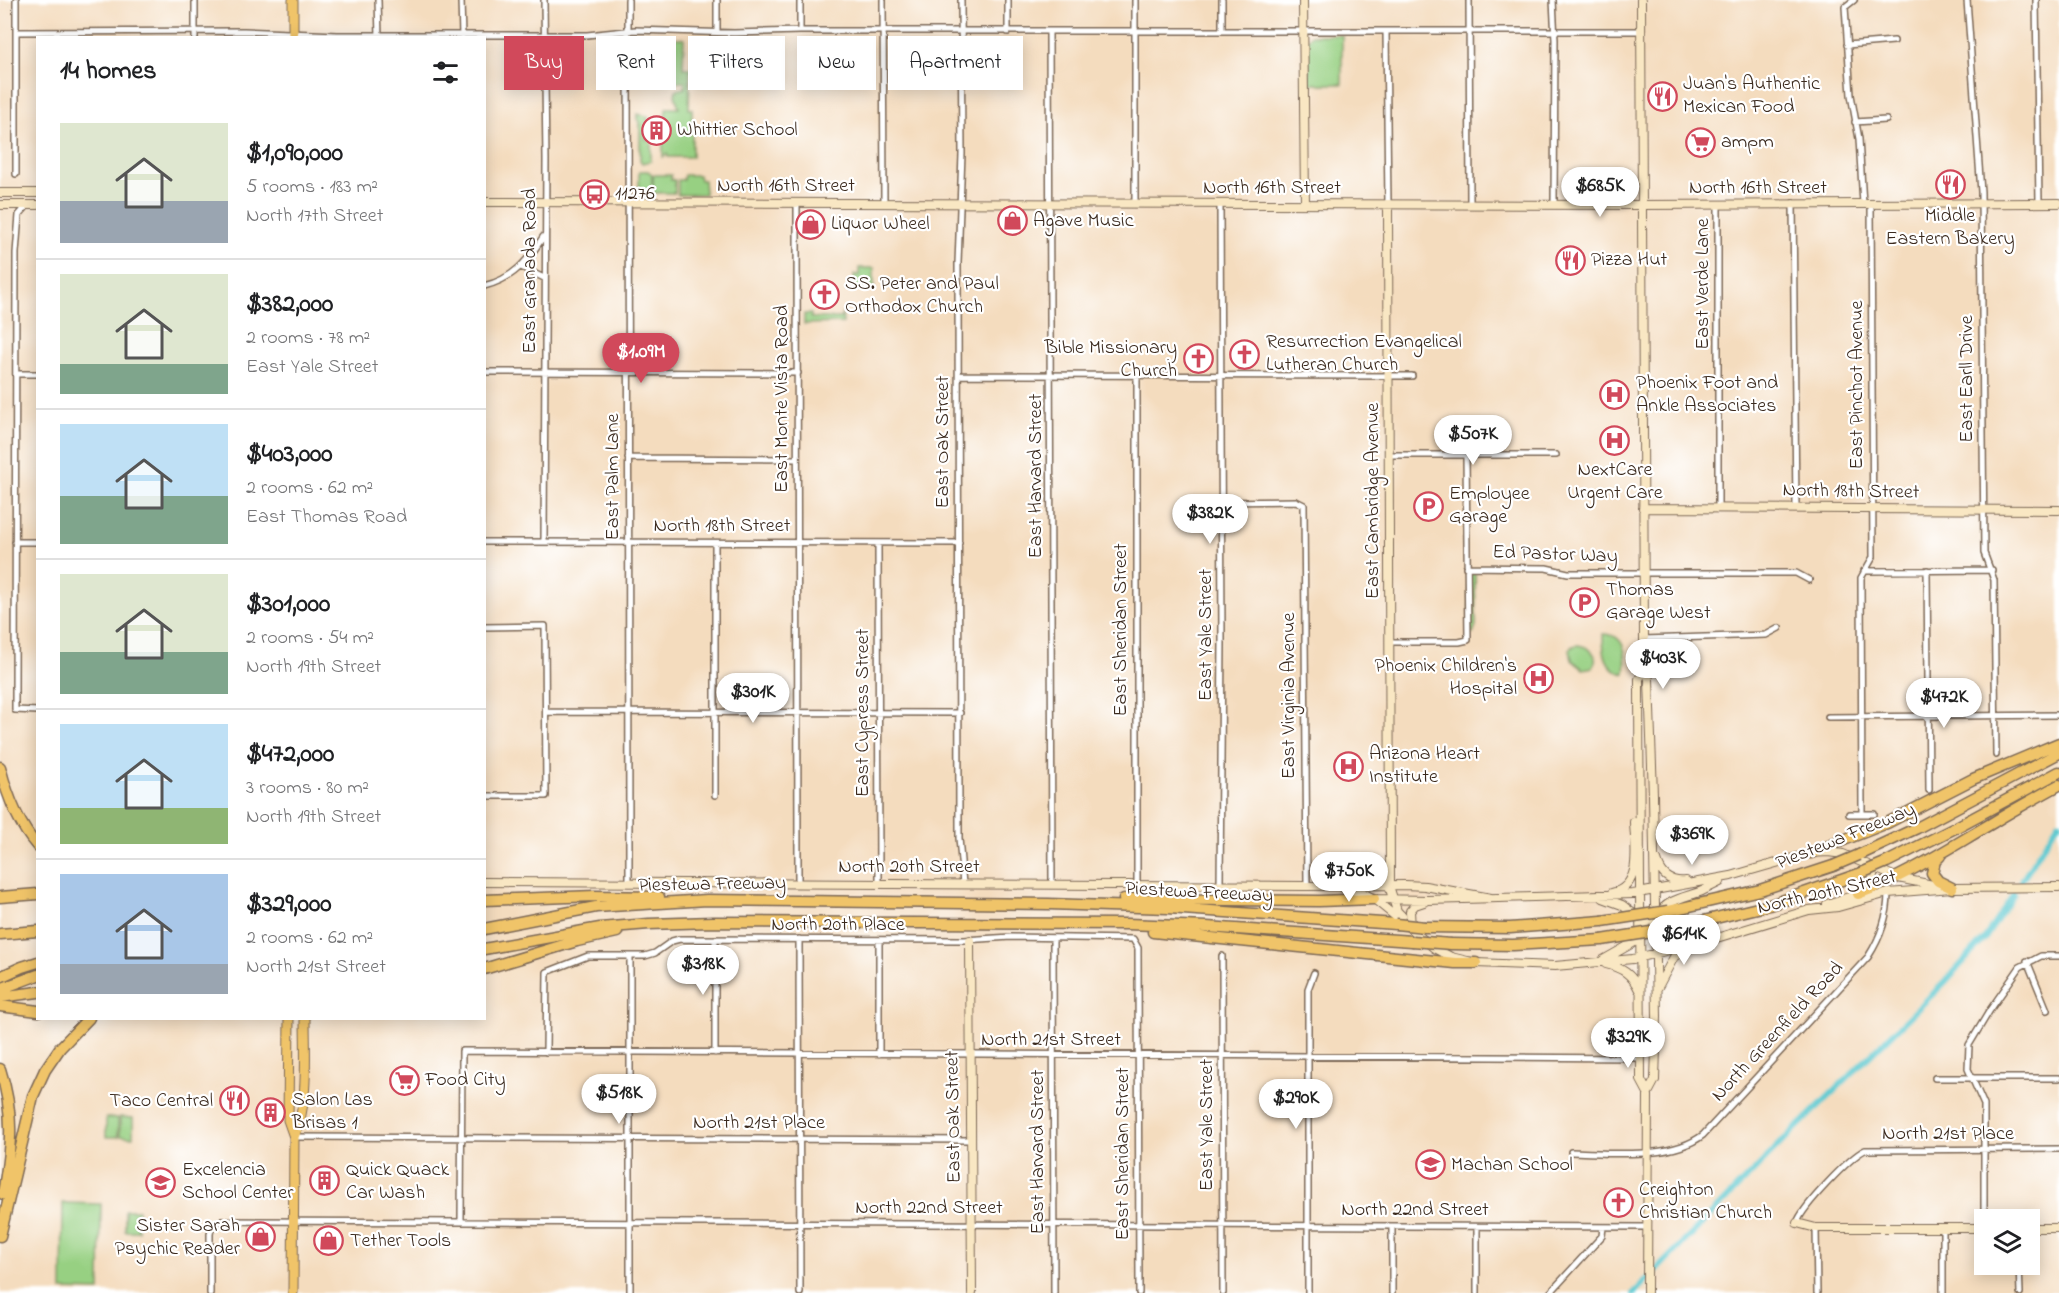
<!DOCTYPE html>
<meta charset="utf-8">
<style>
:root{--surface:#fff;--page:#f2f2f2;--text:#202124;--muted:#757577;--line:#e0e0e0;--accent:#d1495b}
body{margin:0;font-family:"Indie Flower",sans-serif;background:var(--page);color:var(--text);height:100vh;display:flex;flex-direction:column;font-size:22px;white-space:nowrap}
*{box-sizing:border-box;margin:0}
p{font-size:20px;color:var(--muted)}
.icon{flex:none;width:33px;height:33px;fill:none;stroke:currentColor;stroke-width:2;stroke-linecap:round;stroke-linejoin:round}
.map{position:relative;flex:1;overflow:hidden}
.side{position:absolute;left:36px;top:36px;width:450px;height:984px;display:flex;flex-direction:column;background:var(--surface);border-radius:0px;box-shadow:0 3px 15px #0003}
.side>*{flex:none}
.banner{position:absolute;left:504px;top:36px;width:570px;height:54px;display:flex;gap:12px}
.tools{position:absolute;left:1974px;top:1209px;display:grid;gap:12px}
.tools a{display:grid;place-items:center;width:66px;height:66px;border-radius:0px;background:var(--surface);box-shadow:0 3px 15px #0003;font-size:30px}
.price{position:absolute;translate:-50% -51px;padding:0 14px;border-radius:21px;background:#fff;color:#222;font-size:20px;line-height:39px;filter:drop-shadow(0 2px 3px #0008)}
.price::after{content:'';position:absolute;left:50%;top:36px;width:18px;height:14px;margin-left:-9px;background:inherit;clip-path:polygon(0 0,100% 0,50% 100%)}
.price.on{background:var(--accent);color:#fff}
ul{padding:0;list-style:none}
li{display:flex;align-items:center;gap:18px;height:150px;padding:0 24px}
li+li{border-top:2px solid var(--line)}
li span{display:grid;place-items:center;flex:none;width:168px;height:120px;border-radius:0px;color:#555}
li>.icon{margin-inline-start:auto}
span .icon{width:72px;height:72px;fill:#fffc;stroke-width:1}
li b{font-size:26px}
h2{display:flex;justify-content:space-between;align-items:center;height:72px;padding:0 24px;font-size:26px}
.chip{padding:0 21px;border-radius:0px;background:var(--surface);box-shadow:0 3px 15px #0003;font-size:21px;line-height:54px}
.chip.on{background:var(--accent);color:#fff}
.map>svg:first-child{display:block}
</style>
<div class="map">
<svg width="2059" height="1293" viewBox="0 0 2059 1293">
<rect width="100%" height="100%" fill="#fff"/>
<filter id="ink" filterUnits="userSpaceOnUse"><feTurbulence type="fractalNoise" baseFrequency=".0167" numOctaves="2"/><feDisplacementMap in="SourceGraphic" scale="12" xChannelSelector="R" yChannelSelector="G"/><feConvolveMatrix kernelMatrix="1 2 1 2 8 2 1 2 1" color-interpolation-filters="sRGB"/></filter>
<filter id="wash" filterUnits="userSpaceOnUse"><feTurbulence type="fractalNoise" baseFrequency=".008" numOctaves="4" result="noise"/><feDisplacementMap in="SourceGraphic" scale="24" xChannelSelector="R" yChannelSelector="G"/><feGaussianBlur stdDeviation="1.35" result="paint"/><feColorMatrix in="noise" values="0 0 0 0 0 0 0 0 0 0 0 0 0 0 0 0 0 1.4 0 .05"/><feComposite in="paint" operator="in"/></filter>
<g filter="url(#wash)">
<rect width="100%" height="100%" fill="#f4dcbe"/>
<path fill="#97d082" stroke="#697d50" stroke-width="1.5" d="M1312,35H1342V84H1309L1308,39Z
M638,38H684L683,68H692V63H704L705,56L725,54V70L690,71L689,109H692V157H668L667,154L663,157V137H666V120H661V117L666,116V108H679L675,95L676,90L685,88V82H642L636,79Z
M637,114L648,116L646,140H651V161L642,163L640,160V122L637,119Z
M639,171H648L652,174V190L639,191Z
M653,175H671V180H675V193H653Z
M684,175H699L700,180H704L705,194L678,195V180H683Z
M859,268H874V288H854V275H859Z
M804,314H811V318H841L842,313L843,323L804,324Z
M1473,570L1475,573L1476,626L1473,634L1470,633L1469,574Z
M1603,634C1626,634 1627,655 1625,674C1604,670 1603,651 1603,634Z
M1578,645C1590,647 1600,655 1593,667L1583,669L1572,660L1570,650L1573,646Z
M120,1117L133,1118V1137L120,1136Z
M106,1118H118V1137H106Z
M63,1203L101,1204L100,1291L62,1290Z
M125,1210H138V1231H125Z"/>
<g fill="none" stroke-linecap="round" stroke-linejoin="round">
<path stroke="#5bc8cf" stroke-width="6" d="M2021,881L2059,822
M1634,1293L1783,1141L1946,981L1985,938L2014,894"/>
</g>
</g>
<g filter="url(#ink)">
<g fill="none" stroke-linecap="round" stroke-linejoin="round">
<defs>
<path id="street" d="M16,0V174
M195,0V38
M378,0L379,37
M461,0L462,37
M628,0L629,882
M800,0V31
M883,0L884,203
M961,0L962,154L958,263L959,838L963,884
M1008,0V32
M1135,0V204
M1222,0V31
M1469,0L1470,204
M1553,0L1555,40L1554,204
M1854,0L1845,7L1851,95L1859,139L1863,204
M1967,0L1981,192L1984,553L1994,580L1996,755
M2036,0L2039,203
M1386,31L1388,204
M16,32L244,31L337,35H587L635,30L734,33L800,31H1641
M717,32V0
M1049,32L1052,885
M1847,45L1894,41
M1855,122L1886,120
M797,203L798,884
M1793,203L1796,508
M1220,204L1222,640L1220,886
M1718,204V508
M26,207L19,215L16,253L15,710L38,711
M521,267L544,278
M484,286C513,279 528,261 543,237
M484,372L798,373
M16,374H38
M959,375L1412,376
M1137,375V885
M1390,455H1556
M628,458L797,459
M1221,502L1296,501L1304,505L1307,886
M15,542H38
M484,542L959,543
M544,542L546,160L544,0
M715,543V795
M878,543L879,883
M1466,567L1546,568L1568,573H1796L1809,580
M1927,570L1929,790
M1864,571L1992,570
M484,627L545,626L546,796H484
M1644,639L1766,635L1779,628
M1389,642H1459L1468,640L1466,455
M546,712L960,713
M1828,717L2059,715
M1849,814H1874
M1862,814L1861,578L1873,557L1871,204
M1053,938L1054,1293
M715,939V1053
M799,939L800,1293
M879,940V1054
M1222,956L1223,1293
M630,957V1293
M2027,961L2047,1010
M546,1052L547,972L588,956H645L655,953L672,941L680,939L964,940L1011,937L1133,939L1138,948L1139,1293
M1935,1078H2059
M294,1137L972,1140
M1571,1152C1611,1153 1671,1160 1703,1135L1868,957C1881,937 1888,917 1888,893
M461,1222L462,1051L1641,1058
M1797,1223C1802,1207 1850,1157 1865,1150L2059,1149
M1392,1227V1293
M1477,1227V1293
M1816,1228L1817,1293
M1943,1228V1293
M1984,1228V1105L1968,1069L1969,1045L1990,1010L2020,967L2041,956H2059
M2019,1264L2020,1293
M210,1293V1234L212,1225L221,1221L1647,1227
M1308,1293V989L1314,973
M1550,1293L1602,1236L1603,1227"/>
<path id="secondary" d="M1303,0L1305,204
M1641,0L1644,639L1645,669L1649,679L1653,795L1657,1016L1655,1080L1648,1093L1647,1293
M0,193H38
M484,202L1641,205L2059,203
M1388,204L1390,889L1397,911L1402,916
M0,205H38
M1643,508L2059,510
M1645,669L1639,679V689L1641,1080L1648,1093
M1657,860C1661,875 1670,883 1686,881
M484,882L1307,886L1406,885L1425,886L1491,898
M1343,888L1363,893L1374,899L1434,948L1451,957L1476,963L1555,966L1633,959L1710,940L1809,910L1838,907L1888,893L1952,888L2059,887
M1612,893C1643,886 1635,847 1634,822
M1603,898L1622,905L1639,918
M1374,899L1428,900L1633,894L1731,876L1811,853L1828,852L1843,854L1898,878L1938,886
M1827,904L1858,894L1862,888L1872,882L1874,869
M1656,916C1669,898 1684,898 1702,891C1708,888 1714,885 1720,882
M1411,928L1410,911L1415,905L1424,902
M1659,931L1681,940L1692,941
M970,940L972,1293
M1603,960L1633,943L1641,934L1654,910
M1606,964C1622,968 1632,974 1639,990
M1658,987L1674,957L1687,948
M1797,1223L1816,1228H1984
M2030,1228H2059"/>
<path id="primary" d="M293,0V38
M289,1018L288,1120L294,1137L293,1293
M294,1137C309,1104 305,1055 305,1018"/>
<path id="highway" d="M0,767C7,795 18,824 38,847
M1811,853L1887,823L1973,779L2059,743
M1859,855L1917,828L2059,753
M1940,856L1935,861L1932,873L1938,881L1952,888
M1887,862L1953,829L2059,772
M1858,894C1907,876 1949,848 1994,822C2015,809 2037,797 2059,785
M0,897L38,894
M1124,899L1319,901L1374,899
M484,900L595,896L659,897
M1668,911L1760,890L1833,866
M1425,927L1510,928L1602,921
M484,929L596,907L707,900L1049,904L1168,908L1396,924
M1670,929L1770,905L1859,874
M1153,932L1455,963H1476
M0,934L38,931
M1451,944L1513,945L1602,940
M484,949L600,928L649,924L712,922L1127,924L1207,927L1412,941
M484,969L577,941L617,932
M0,977L22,967L38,962
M0,989L38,975
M0,997L38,992
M0,1006L38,1011
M0,1069C15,1115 11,1147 3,1194
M0,1236L33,1096L45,1070L60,1048L89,1018"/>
</defs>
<use href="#street" stroke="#7c6856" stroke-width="8"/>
<use href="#secondary" stroke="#7c6856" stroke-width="10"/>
<use href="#primary" stroke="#7c6856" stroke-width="11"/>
<use href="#highway" stroke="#7c6856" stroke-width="13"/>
<use href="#street" stroke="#fff" stroke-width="5"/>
<use href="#secondary" stroke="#f9e7c3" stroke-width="8"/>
<use href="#primary" stroke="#f0c469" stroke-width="9"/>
<use href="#highway" stroke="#f0c469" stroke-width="10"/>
<defs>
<path id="highway-bridge" d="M1833,866L1859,855
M1859,874L1887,862
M1602,921L1668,911
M1396,924L1425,927
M1602,940L1670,929
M1412,941L1451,944"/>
</defs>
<use href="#highway-bridge" stroke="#7c6856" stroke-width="13" stroke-linecap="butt"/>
<use href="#highway-bridge" stroke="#f0c469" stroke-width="10"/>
</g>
</g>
<defs>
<symbol id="restaurant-ring" viewBox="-11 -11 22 22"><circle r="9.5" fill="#fff" stroke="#d1495b" stroke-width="1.5"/><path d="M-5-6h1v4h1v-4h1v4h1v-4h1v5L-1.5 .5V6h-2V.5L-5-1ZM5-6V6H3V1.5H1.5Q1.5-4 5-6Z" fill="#d1495b"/></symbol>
<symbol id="building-ring" viewBox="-11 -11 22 22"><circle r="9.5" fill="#fff" stroke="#d1495b" stroke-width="1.5"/><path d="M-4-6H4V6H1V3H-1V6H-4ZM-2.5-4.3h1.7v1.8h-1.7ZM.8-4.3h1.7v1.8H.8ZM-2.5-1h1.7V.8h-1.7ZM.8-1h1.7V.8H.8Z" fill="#d1495b"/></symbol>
<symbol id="supermarket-ring" viewBox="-11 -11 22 22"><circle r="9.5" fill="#fff" stroke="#d1495b" stroke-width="1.5"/><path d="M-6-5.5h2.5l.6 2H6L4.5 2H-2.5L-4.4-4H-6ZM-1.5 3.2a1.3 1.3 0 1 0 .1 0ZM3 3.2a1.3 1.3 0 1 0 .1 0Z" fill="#d1495b"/></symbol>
<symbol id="bus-ring" viewBox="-11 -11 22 22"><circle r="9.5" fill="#fff" stroke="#d1495b" stroke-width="1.5"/><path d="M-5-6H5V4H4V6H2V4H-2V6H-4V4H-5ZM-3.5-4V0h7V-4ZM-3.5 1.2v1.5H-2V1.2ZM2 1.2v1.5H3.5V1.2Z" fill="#d1495b"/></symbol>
<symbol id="shop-ring" viewBox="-11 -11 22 22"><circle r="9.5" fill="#fff" stroke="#d1495b" stroke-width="1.5"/><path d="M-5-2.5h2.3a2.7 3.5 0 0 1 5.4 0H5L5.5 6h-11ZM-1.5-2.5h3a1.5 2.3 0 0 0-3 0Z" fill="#d1495b"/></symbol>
<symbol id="church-ring" viewBox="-11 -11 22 22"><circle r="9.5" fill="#fff" stroke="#d1495b" stroke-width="1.5"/><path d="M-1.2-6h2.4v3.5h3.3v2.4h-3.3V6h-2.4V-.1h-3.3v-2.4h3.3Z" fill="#d1495b"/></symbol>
<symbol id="hospital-ring" viewBox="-11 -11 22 22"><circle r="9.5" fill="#fff" stroke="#d1495b" stroke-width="1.5"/><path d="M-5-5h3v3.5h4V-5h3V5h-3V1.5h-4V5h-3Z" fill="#d1495b"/></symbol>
<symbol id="parking-ring" viewBox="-11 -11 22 22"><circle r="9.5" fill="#fff" stroke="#d1495b" stroke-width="1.5"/><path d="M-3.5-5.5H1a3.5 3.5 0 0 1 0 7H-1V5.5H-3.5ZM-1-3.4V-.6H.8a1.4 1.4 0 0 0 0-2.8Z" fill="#d1495b"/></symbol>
<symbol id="school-ring" viewBox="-11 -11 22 22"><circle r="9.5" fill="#fff" stroke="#d1495b" stroke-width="1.5"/><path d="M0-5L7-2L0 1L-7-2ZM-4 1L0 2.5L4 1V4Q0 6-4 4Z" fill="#d1495b"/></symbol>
</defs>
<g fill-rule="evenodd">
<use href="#restaurant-ring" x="1646" y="80" width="33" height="33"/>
<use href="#building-ring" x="640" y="114" width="33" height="33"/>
<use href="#supermarket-ring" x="1684" y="126" width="33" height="33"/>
<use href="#restaurant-ring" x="1934" y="168" width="33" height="33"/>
<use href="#bus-ring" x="578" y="178" width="33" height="33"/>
<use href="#shop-ring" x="996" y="204" width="33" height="33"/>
<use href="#shop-ring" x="794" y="208" width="33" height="33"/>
<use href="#restaurant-ring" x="1554" y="244" width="33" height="33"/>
<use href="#church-ring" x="808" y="278" width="33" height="33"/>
<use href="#church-ring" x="1228" y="338" width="33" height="33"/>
<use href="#church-ring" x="1182" y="342" width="33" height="33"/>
<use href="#hospital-ring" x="1598" y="378" width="33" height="33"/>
<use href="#hospital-ring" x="1598" y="424" width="33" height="33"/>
<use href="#parking-ring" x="1412" y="490" width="33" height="33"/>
<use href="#parking-ring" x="1568" y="586" width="33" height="33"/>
<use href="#hospital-ring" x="1522" y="662" width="33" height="33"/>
<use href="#hospital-ring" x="1332" y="750" width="33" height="33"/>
<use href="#supermarket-ring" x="388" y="1064" width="33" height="33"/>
<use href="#restaurant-ring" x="218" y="1084" width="33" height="33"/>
<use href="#building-ring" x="254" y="1096" width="33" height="33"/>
<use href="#school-ring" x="1414" y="1148" width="33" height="33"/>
<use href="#building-ring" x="308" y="1164" width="33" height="33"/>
<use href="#school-ring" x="144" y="1166" width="33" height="33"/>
<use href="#church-ring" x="1602" y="1186" width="33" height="33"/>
<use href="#shop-ring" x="244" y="1220" width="33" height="33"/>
<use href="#shop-ring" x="312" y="1224" width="33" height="33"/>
</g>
<g text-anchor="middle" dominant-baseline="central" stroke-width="4.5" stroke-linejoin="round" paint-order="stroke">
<g font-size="20" fill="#3b2a1e" stroke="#fff" text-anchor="start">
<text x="1683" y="84">Juan's Authentic<tspan x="1683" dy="23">Mexican Food</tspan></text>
<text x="677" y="130">Whittier School</text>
<text x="1721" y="142">ampm</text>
<text x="615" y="194">11276</text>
<text x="1950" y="216" text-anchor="middle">Middle<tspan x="1950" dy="23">Eastern Bakery</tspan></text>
<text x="1033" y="221">Agave Music</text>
<text x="831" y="224">Liquor Wheel</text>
<text x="1591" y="260">Pizza Hut</text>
<text x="845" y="284">SS. Peter and Paul<tspan x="845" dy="23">Orthodox Church</tspan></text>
<text x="1266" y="342">Resurrection Evangelical<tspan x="1266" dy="23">Lutheran Church</tspan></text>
<text x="1177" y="348" text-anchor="end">Bible Missionary<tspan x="1177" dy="23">Church</tspan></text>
<text x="1636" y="383">Phoenix Foot and<tspan x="1636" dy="23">Ankle Associates</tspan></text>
<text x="1615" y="470" text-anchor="middle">NextCare<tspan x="1615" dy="23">Urgent Care</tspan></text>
<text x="1449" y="494">Employee<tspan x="1449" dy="23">Garage</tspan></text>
<text x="1606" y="590">Thomas<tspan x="1606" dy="23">Garage West</tspan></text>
<text x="1517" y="666" text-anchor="end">Phoenix Children's<tspan x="1517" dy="23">Hospital</tspan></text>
<text x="1369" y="754">Arizona Heart<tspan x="1369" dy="23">Institute</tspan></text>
<text x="425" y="1080">Food City</text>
<text x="292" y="1100">Salon Las<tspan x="292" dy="23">Brisas 1</tspan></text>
<text x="213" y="1101" text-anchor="end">Taco Central</text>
<text x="1451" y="1165">Machan School</text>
<text x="182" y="1170">Excelencia<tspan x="182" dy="23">School Center</tspan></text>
<text x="346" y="1170">Quick Quack<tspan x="346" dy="23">Car Wash</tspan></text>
<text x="1639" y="1190">Creighton<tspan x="1639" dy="23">Christian Church</tspan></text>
<text x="240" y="1226" text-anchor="end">Sister Sarah<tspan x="240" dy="23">Psychic Reader</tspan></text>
<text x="350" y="1241">Tether Tools</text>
</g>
<g font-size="20" fill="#3b2a1e" stroke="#fff">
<text x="786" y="186">North 16th Street</text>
<text x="1272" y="188">North 16th Street</text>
<text x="1758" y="188">North 16th Street</text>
<text transform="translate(530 271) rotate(-90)">East Granada Road</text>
<text transform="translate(1703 284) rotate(-90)">East Verde Lane</text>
<text transform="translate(1967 379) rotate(-90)">East Earll Drive</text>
<text transform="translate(1857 385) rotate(-90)">East Pinchot Avenue</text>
<text transform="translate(782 399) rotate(-90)">East Monte Vista Road</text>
<text transform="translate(943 442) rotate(-90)">East Oak Street</text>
<text transform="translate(1036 476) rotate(-90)">East Harvard Street</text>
<text transform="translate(613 477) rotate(-90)">East Palm Lane</text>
<text transform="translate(1851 492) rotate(1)">North 18th Street</text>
<text transform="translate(1373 501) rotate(-90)">East Cambridge Avenue</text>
<text x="722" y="526">North 18th Street</text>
<text transform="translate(1555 555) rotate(2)">Ed Pastor Way</text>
<text transform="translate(1121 630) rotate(-90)">East Sheridan Street</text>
<text transform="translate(1206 635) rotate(-90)">East Yale Street</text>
<text transform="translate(1289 696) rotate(-90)">East Virginia Avenue</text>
<text transform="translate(863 713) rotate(-90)">East Cypress Street</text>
<text transform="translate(1846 837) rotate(-22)">Piestewa Freeway</text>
<text x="909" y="867">North 20th Street</text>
<text transform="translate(712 885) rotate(-1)">Piestewa Freeway</text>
<text transform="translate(1199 893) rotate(3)">Piestewa Freeway</text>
<text transform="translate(1827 893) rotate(-13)">North 20th Street</text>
<text x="838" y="925">North 20th Place</text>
<text transform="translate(1778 1032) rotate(-47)">North Greenfield Road</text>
<text x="1051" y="1040">North 21st Street</text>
<text transform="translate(954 1117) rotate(-91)">East Oak Street</text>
<text x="759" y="1123">North 21st Place</text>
<text transform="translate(1207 1125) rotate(-90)">East Yale Street</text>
<text x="1948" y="1134">North 21st Place</text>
<text transform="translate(1038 1152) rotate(-90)">East Harvard Street</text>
<text transform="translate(1123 1154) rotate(-90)">East Sheridan Street</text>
<text x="929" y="1208">North 22nd Street</text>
<text x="1415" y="1210">North 22nd Street</text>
</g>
</g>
</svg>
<div class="tools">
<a><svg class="icon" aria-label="layers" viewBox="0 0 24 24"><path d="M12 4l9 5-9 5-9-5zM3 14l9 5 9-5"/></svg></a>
</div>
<b class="price" style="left:1600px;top:218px">$685K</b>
<b class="price on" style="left:641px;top:384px">$1.09M</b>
<b class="price" style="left:1473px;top:466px">$507K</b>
<b class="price" style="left:1210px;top:545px">$382K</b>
<b class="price" style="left:1663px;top:690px">$403K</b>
<b class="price" style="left:753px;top:724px">$301K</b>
<b class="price" style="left:1944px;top:729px">$472K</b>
<b class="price" style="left:1692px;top:866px">$369K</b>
<b class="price" style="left:1349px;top:903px">$750K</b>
<b class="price" style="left:1684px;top:966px">$614K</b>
<b class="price" style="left:703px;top:996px">$318K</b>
<b class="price" style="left:1628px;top:1069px">$329K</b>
<b class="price" style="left:619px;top:1125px">$518K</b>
<b class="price" style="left:1296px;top:1130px">$290K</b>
<div class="banner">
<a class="chip on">Buy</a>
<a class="chip">Rent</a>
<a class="chip">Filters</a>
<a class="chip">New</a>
<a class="chip">Apartment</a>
</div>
<section class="side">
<h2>14 homes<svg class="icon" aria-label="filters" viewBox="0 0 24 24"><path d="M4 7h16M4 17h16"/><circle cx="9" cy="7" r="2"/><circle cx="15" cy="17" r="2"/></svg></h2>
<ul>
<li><span style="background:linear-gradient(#dfe7d0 65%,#9aa5b1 0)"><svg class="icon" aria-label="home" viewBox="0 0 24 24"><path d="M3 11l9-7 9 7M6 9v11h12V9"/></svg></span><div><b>$1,090,000</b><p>5 rooms · 183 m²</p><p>North 17th Street</p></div></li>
<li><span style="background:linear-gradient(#dfe7d0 75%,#7fa58c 0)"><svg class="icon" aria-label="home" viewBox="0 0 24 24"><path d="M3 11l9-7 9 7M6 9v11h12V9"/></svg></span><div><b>$382,000</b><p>2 rooms · 78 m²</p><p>East Yale Street</p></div></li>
<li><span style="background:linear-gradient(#bfe0f5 60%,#7fa58c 0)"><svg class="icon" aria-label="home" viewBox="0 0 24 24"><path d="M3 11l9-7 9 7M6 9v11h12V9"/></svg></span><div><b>$403,000</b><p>2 rooms · 62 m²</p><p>East Thomas Road</p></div></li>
<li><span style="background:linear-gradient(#dfe7d0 65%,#7fa58c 0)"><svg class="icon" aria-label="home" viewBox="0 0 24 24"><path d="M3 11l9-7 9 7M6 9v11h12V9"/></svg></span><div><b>$301,000</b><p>2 rooms · 54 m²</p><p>North 19th Street</p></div></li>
<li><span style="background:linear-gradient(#bfe0f5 70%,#8fb573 0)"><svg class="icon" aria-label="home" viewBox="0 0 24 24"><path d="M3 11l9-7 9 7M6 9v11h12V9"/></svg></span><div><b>$472,000</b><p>3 rooms · 80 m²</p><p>North 19th Street</p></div></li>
<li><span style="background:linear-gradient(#a9c7e8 75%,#9aa5b1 0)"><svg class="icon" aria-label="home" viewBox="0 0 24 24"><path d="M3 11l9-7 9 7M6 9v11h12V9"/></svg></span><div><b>$329,000</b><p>2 rooms · 62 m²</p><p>North 21st Street</p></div></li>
</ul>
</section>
</div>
